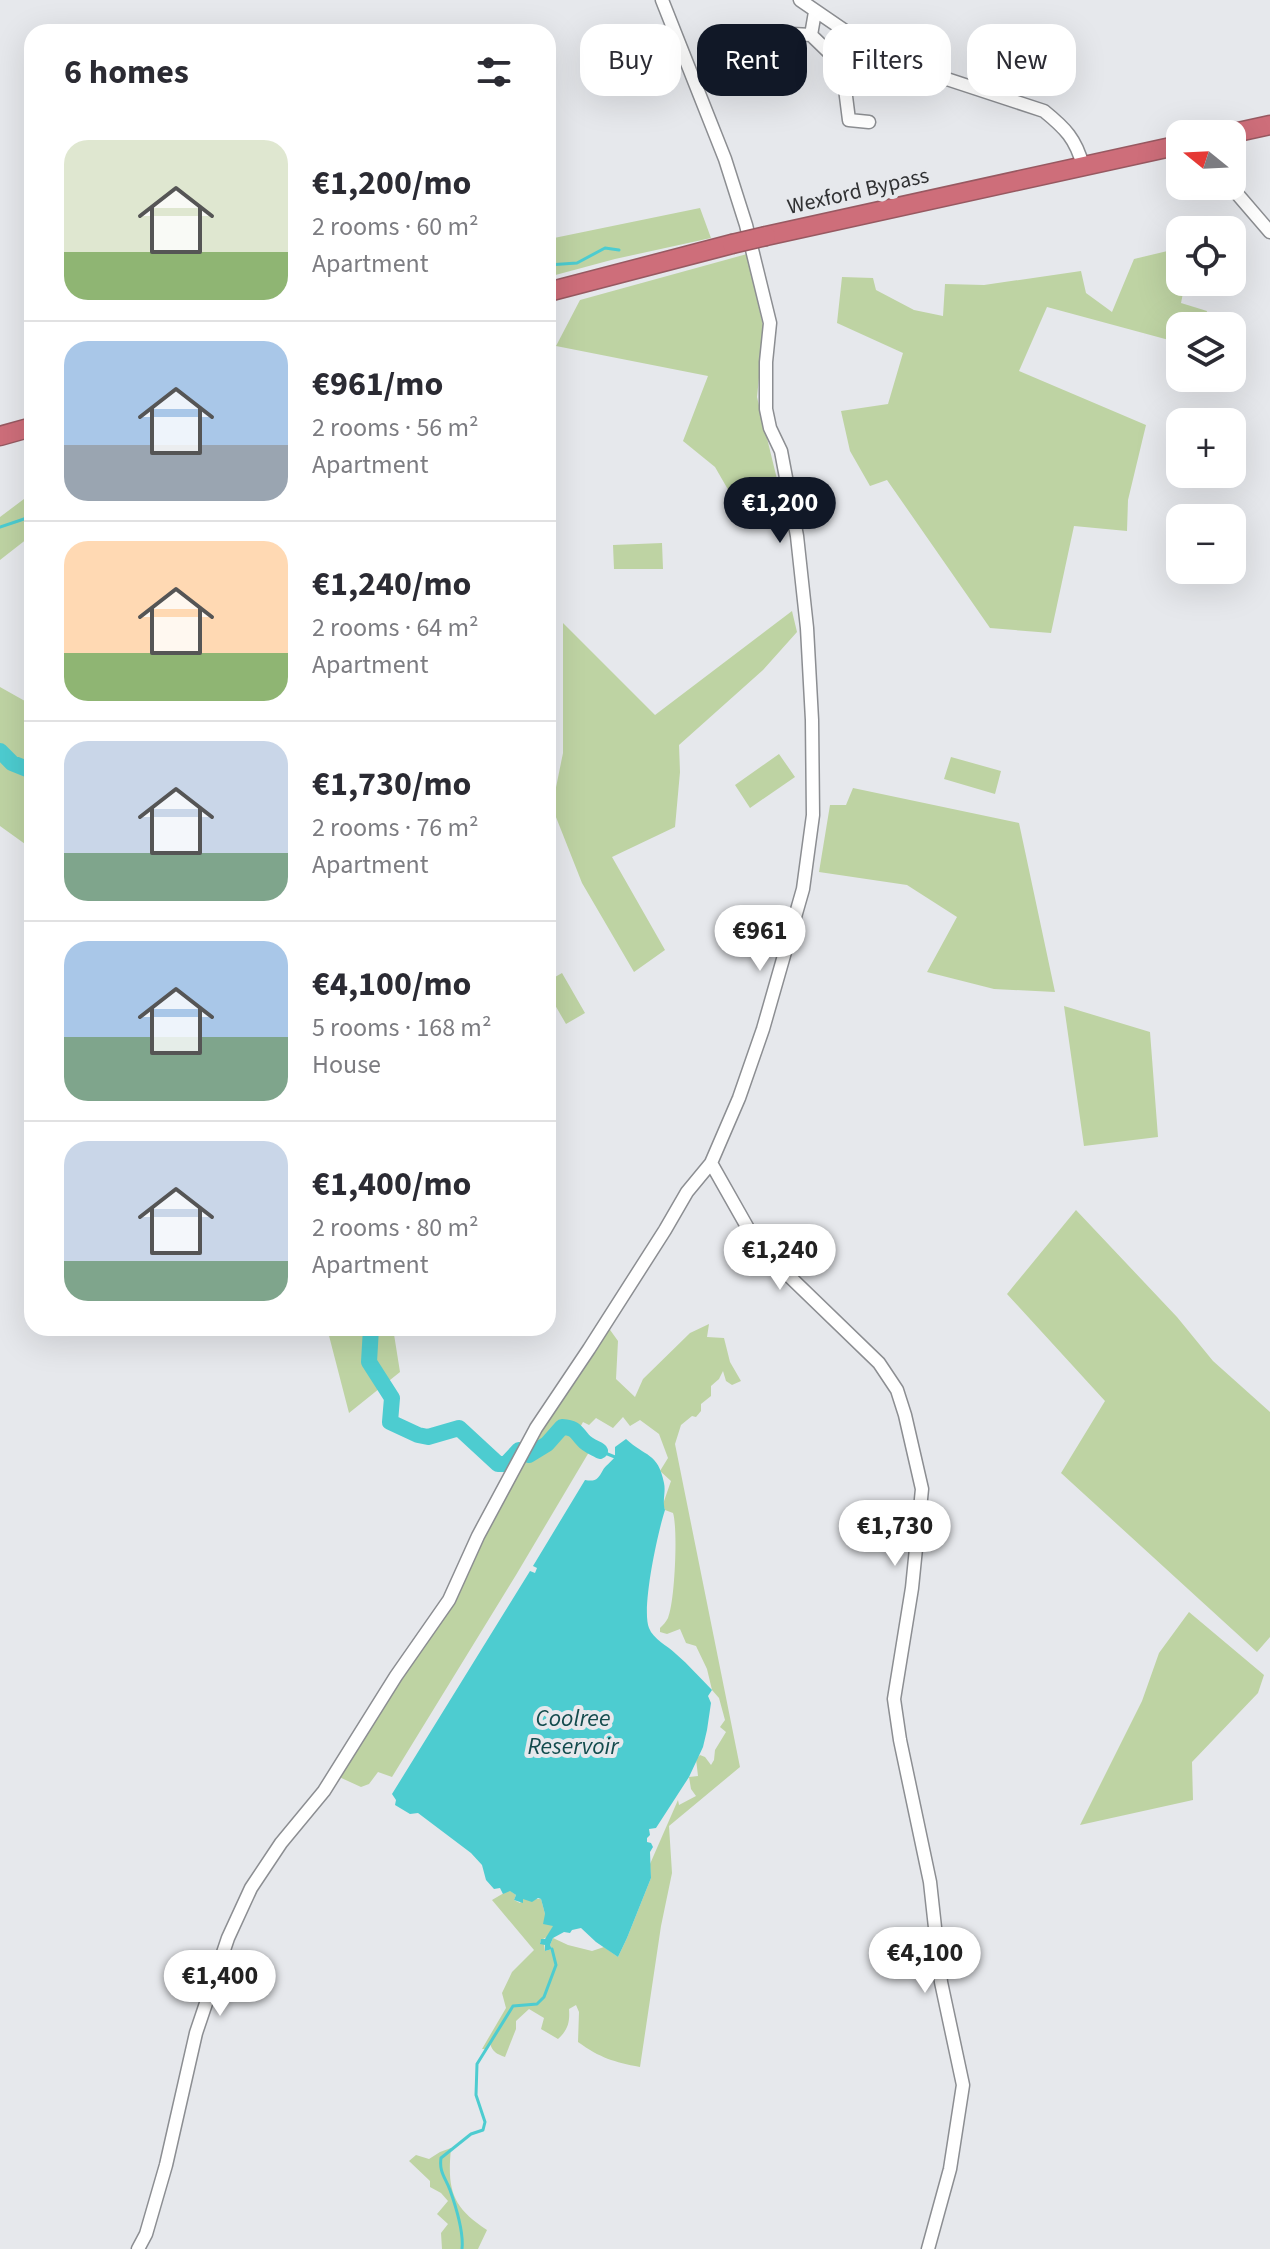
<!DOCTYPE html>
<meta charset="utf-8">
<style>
:root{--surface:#fff;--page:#f2f2f3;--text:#2b2b33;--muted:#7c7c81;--line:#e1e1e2;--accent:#111827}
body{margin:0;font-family:"Source Sans 3",sans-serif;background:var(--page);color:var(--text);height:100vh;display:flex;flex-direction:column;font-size:30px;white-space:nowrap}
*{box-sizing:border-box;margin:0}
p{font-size:26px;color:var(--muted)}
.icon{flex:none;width:44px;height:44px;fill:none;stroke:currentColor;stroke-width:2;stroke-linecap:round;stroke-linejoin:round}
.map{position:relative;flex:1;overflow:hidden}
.drawer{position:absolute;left:24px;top:24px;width:532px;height:1312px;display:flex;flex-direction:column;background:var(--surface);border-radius:24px;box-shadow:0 8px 32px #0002}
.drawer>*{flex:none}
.guide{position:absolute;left:580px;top:24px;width:570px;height:72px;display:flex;gap:16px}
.needle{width:52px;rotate:288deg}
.tools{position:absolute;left:1166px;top:120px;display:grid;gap:16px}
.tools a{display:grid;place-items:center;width:80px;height:80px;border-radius:16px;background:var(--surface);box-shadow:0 8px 32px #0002;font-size:40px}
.price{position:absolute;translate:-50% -68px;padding:0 18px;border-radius:28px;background:#fff;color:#222;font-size:26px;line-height:52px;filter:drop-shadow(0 2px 4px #0008)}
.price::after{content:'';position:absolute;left:50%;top:48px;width:24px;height:18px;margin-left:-12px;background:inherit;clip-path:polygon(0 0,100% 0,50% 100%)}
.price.current{background:var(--accent);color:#fff}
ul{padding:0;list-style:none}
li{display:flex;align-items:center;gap:24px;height:200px;padding:0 40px}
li+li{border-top:2px solid var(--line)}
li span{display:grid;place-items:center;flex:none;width:224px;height:160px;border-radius:24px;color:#555}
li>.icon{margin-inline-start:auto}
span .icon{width:96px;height:96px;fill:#fffc;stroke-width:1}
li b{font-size:34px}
h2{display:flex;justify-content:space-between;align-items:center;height:96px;padding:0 40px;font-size:34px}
.chip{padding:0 28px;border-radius:24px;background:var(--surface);box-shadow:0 8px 32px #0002;font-size:28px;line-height:72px}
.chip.current{background:var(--accent);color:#fff}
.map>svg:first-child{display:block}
</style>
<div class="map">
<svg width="1270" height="2249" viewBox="0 0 1270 2249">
<rect width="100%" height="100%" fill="#e6e8ec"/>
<path fill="#bed3a3" d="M700,208L711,238L615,259L548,277V221L554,238Z
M1180,248V260L1175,275L1184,288L1181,303L1207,311L1204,326H1180V343L1047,307L1019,371L1146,425L1128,500L1127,531L1074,526L1051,633L990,628L887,480L870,486L850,451L841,411L888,404L903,353L837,323L842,277L873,278L876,290L914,310L943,316L945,284L984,285L1081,271L1086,293L1112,312L1134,259Z
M747,254L764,330L757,397L785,512L745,519L715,467L683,441L708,376L556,346L580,300Z
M32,493V535L0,560V517Z
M662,543L663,569H614L613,545Z
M792,611L797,632L763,670L679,745L680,772L675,827L612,857L665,950L634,972L582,883L552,807L563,753V623L655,715Z
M0,687L32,705V849L0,826Z
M779,754L795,777L750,808L735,785Z
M951,757L1001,771L995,794L944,779Z
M853,788L1019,823L1055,992L994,989L927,972L957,917L907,885L819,872L830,805H846Z
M562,973L585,1013L566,1024L548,993V981Z
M1064,1006L1150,1032L1158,1137L1084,1146Z
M1076,1210L1177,1317L1213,1361L1270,1412V1637L1257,1652L1061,1473L1105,1401L1007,1294Z
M709,1324L707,1337L724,1338L730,1362L741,1381L732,1385L726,1381L723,1371L719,1379L711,1386V1396L701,1404V1411L696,1417L692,1416L681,1425L675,1444L740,1767L669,1826L672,1873L661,1926L640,2067C614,2062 600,2058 578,2042L579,2012L576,2005L569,2009C570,2022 568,2030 558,2039L541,2029L544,2018L529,2009L516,2021V2029L505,2057C497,2054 492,2052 490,2043L486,2049H482L506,2008L502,1993L512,1972L534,1950L492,1900L509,1890L516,1895L514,1900L520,1903L523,1899H541L545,1914L550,1924L554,1925L547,1937L541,1940L540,1943L544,1944L545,1951L552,1949L550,1945L553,1938L568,1945L592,1951L604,1947L618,1957L627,1938L651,1878L650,1864L678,1800L679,1805L696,1796L691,1789L689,1777L698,1776L696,1759L700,1755L705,1757L711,1765L714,1760L715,1750L726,1732L720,1727L725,1720L719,1698L712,1690L707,1669L696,1646L686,1643L680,1629L667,1634L660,1632V1628C663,1625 666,1622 668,1618C675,1602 678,1528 673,1513L665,1510L663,1504L671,1481L660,1471L668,1458L659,1434L640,1420L630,1426L623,1417L613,1428L596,1418L589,1425L583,1422L578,1431L584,1442L592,1447L516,1575L392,1777L378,1772L369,1784L361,1787L337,1776L400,1678L454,1601L484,1538L541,1431L608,1327L618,1341L616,1379L635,1397L643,1379L690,1333Z
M327,1328H393L400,1372L349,1413Z
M1189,1612L1264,1675L1258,1693L1192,1762L1193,1800L1080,1825L1142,1701L1159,1653Z
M451,2148C447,2190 452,2207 487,2230L478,2249H442L441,2233L448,2224L437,2214L448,2201L441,2193L430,2187V2181L409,2161L416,2155L429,2159L440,2152Z"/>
<path fill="#4dccd0" d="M626,1439C645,1457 658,1452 664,1483C666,1492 662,1501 665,1510C658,1531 641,1609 649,1628C653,1639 668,1646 676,1654C689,1665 700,1678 712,1690L708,1696L711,1703L707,1730L703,1747L689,1777L656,1828L649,1829L650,1835L647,1838V1842L651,1843L653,1847L650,1852L651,1878L627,1938L618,1957L596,1942L581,1928L572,1930L570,1933L564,1932L553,1938L550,1945L552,1949L545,1951V1945L540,1944L541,1939H545L553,1926L543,1924L545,1914L541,1899L538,1898L532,1902L523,1899V1903L514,1900L516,1895L510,1891L503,1894L500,1888L494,1889L486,1880L482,1865L471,1853L418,1813L410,1814L395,1805L396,1800L392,1794L530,1571L535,1573L537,1568L533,1566L585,1480C596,1482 598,1479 603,1470C605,1466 611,1462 615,1457V1447Z"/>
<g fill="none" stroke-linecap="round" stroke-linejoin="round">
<path stroke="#4dccd0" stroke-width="3" d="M548,265L577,263L605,248L619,250
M0,527L24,519L32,513
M600,1451L615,1457
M462,2249C464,2231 456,2207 450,2190C445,2177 439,2172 441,2158L471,2134L483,2130L485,2122L476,2095L477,2064L513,2006L537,2004L544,1997L556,1965L552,1949"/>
<path stroke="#4dccd0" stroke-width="16" d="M0,751L12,763L32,771
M371,1328L369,1362L392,1398L390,1422L418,1435L428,1437L459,1428L498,1464H506L519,1450
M529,1455L547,1444L562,1427C576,1428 575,1431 583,1440C587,1445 595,1448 600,1451"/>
<defs>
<path id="minor" d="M800,0L886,59L1044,111C1065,128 1076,139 1083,166
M815,12L811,35L842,65L849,120L869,122
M758,70L761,47L774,33L811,35
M1227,186L1233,189L1270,232
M711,1163L758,1246L879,1363L897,1390L905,1415L922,1489L912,1588L894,1699L900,1740L930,1882L941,1982L963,2085L950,2169L928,2249
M138,2249L146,2234L166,2165L196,2033L228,1938L251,1888L281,1843L324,1791L396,1676L449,1600L478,1536L536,1428L589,1349L665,1230L687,1192L711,1163L739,1098L763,1029L803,889L813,815L812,720L807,628L797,536L781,451L770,428L766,409V362L770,323L746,225L725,159L662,0"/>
<path id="highway" d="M1229,134L1270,125
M766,236L1180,145
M548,292L732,244
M0,436L32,427"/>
</defs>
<use href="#minor" stroke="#8c8e92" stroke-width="15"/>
<use href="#highway" stroke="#975961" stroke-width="21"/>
<use href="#minor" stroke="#fff" stroke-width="12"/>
<use href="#highway" stroke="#ce6e7a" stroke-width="18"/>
<defs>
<path id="highway-bridge" d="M732,244L766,236"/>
</defs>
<use href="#highway-bridge" stroke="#975961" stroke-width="21" stroke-linecap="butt"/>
<use href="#highway-bridge" stroke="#ce6e7a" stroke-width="18"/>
</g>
<g text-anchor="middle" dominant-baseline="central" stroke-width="8" stroke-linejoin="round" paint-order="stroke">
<g font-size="22" fill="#303133" stroke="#e6e8ec">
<text transform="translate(858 191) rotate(-13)">Wexford Bypass</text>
</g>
<g font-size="24" font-style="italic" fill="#134b4d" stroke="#e6e8ec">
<text x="573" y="1718">Coolree<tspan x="573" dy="28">Reservoir</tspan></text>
</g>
</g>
</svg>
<div class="tools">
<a><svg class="needle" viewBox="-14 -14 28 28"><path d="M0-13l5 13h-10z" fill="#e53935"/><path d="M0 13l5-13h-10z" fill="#7c7c81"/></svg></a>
<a><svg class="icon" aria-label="locate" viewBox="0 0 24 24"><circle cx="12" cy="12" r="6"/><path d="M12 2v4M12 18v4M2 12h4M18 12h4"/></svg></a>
<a><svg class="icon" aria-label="layers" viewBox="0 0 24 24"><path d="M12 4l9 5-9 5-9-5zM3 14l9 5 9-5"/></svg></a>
<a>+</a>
<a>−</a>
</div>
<b class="price current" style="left:780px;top:545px">€1,200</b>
<b class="price" style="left:760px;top:973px">€961</b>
<b class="price" style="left:780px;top:1292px">€1,240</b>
<b class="price" style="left:895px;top:1568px">€1,730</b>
<b class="price" style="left:925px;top:1995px">€4,100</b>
<b class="price" style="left:220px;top:2018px">€1,400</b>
<div class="guide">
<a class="chip">Buy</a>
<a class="chip current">Rent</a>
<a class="chip">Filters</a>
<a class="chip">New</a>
</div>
<section class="drawer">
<h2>6 homes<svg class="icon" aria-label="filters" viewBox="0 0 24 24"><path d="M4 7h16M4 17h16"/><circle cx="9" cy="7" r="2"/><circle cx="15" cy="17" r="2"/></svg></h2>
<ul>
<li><span style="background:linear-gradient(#dfe7d0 70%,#8fb573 0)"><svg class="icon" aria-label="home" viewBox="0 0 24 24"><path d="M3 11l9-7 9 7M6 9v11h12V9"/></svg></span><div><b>€1,200/mo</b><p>2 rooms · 60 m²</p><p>Apartment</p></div></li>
<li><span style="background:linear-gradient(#a9c7e8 65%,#9aa5b1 0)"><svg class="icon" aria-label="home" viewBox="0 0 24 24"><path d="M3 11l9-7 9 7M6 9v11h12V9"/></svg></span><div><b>€961/mo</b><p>2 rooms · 56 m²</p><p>Apartment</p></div></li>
<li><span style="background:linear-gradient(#ffd9b3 70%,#8fb573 0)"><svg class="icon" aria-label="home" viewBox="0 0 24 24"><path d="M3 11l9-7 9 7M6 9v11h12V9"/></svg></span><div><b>€1,240/mo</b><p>2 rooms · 64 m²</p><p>Apartment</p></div></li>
<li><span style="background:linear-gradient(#c9d6e8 70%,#7fa58c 0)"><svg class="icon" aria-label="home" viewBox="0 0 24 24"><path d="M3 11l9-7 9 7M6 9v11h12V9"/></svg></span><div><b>€1,730/mo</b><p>2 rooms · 76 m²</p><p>Apartment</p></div></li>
<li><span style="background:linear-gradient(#a9c7e8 60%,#7fa58c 0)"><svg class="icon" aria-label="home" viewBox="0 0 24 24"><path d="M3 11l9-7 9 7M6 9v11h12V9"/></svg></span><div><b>€4,100/mo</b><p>5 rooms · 168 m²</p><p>House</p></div></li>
<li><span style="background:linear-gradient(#c9d6e8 75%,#7fa58c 0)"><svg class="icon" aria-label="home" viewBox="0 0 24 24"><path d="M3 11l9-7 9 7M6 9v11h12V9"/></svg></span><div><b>€1,400/mo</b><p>2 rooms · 80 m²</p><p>Apartment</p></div></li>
</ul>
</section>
</div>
